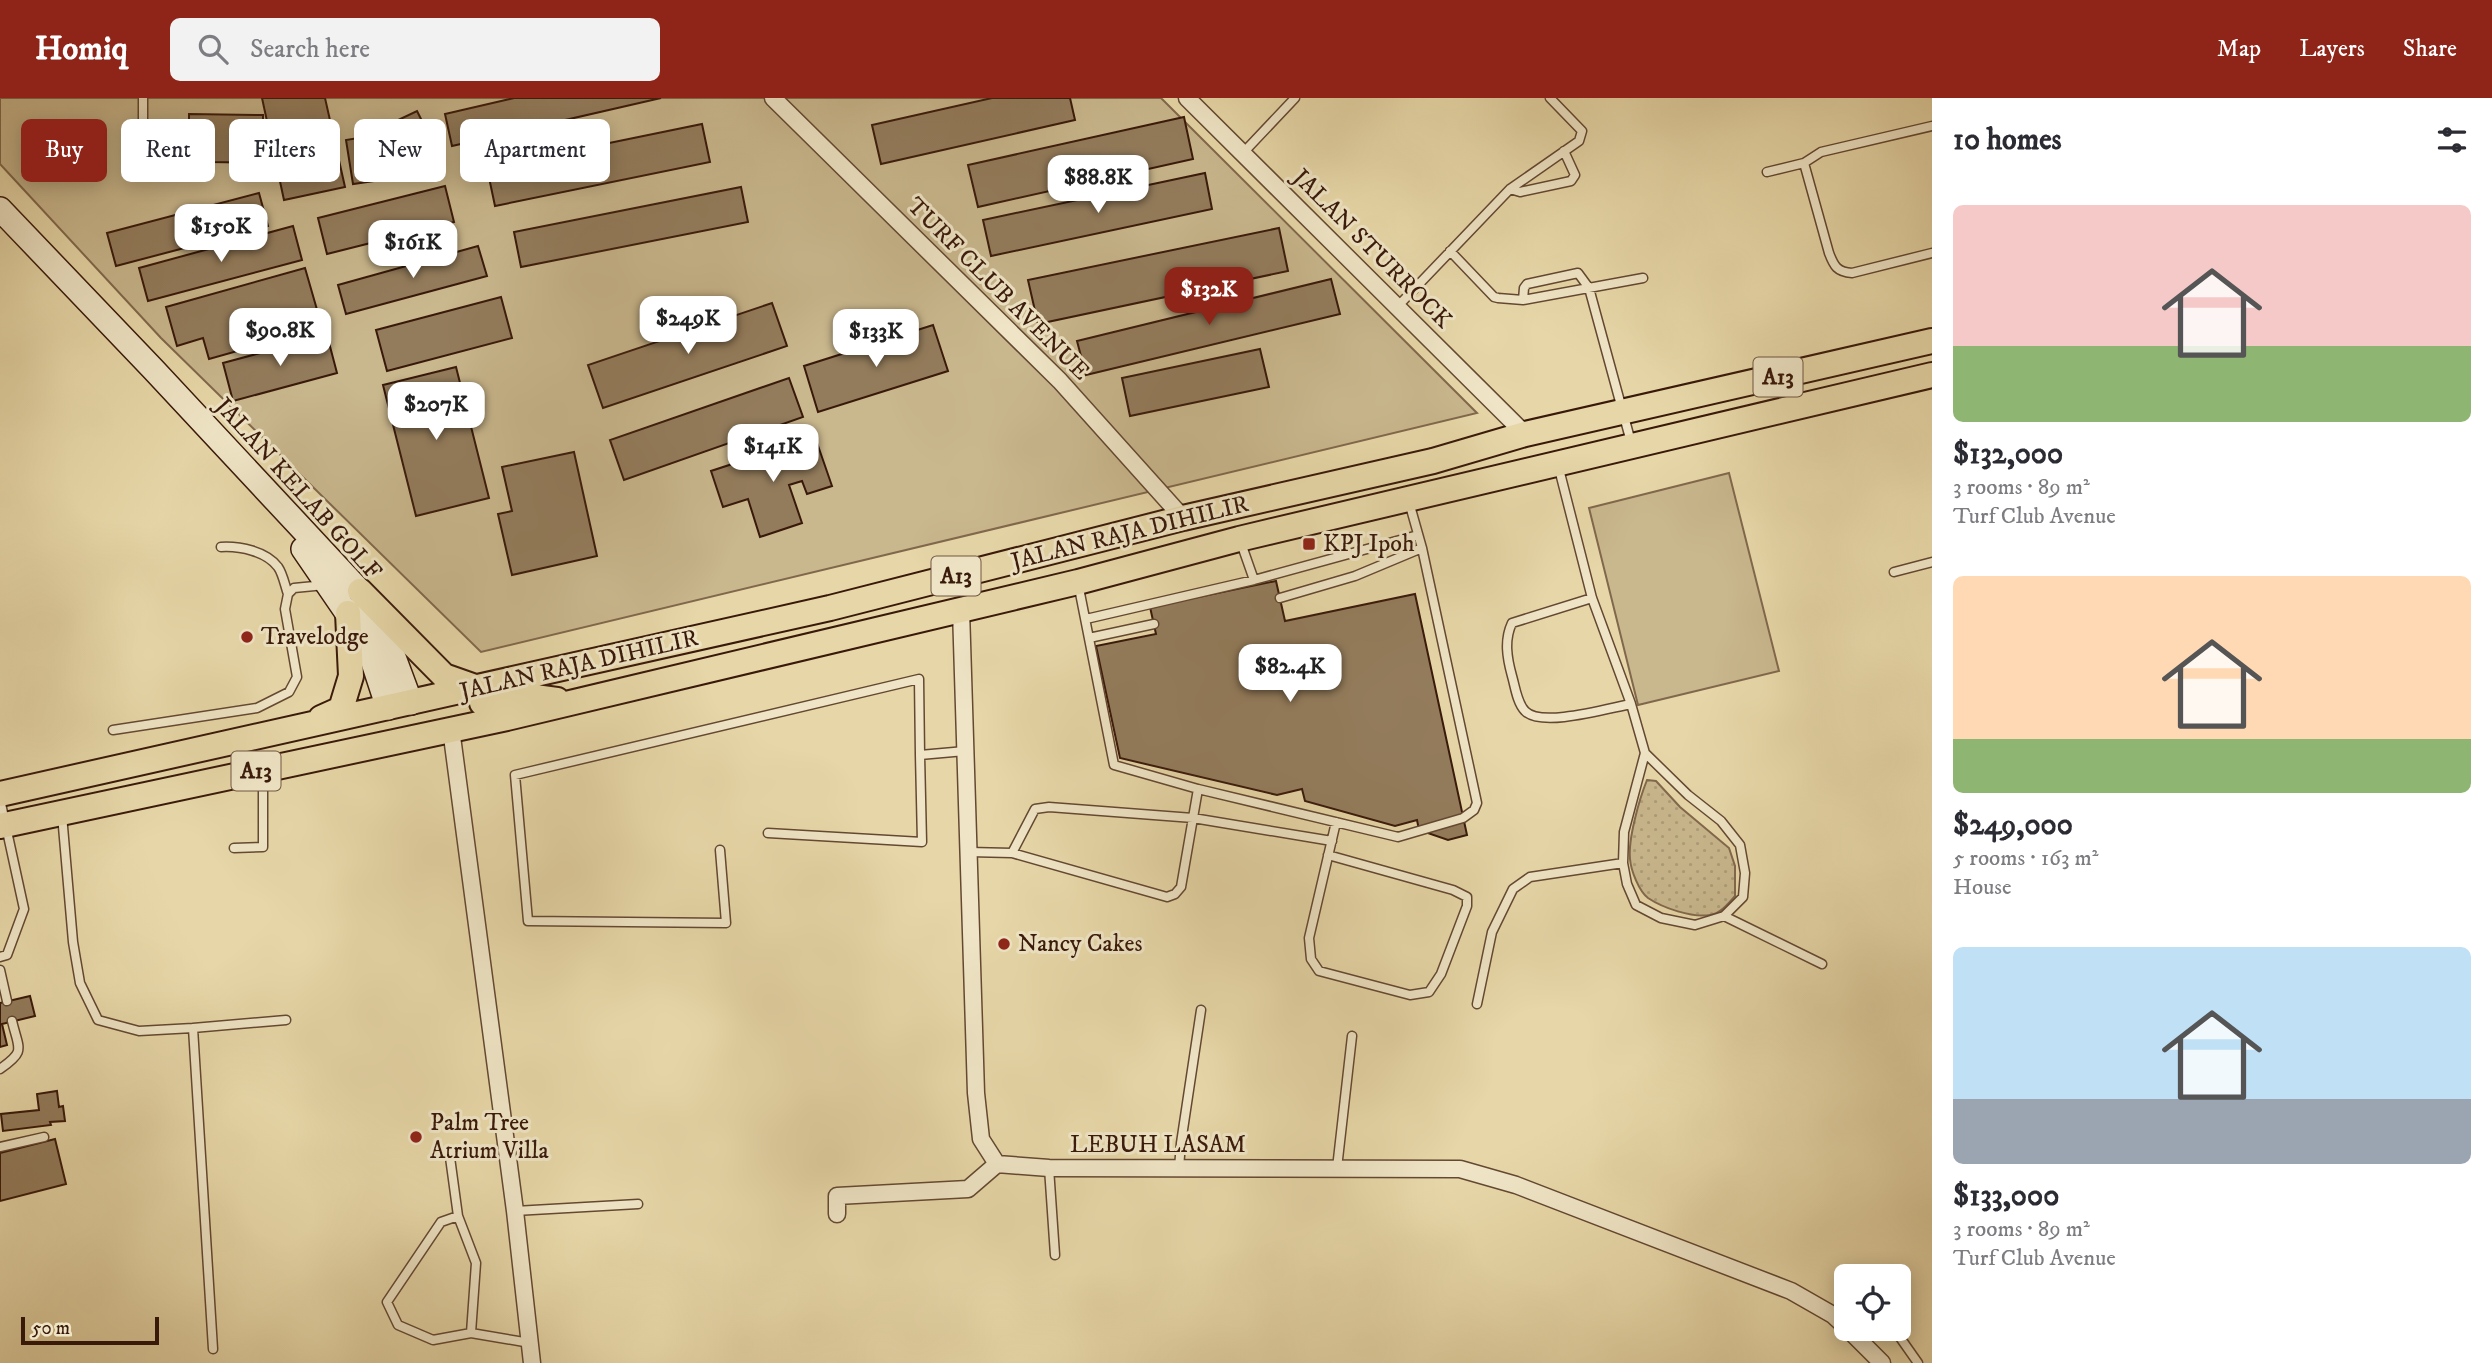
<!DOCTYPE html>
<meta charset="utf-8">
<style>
:root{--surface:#fff;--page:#f2f2f3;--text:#2b2b33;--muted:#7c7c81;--accent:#8f2418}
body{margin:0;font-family:"IM FELL DW Pica",serif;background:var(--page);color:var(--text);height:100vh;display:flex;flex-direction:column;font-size:26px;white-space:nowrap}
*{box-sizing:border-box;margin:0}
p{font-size:23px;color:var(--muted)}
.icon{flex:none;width:38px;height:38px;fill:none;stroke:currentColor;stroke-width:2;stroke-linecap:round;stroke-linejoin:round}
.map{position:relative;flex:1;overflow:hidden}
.drawer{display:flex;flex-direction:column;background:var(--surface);width:560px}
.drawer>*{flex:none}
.hud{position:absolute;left:21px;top:21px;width:665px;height:63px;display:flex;gap:14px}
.controls{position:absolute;left:1834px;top:1166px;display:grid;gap:14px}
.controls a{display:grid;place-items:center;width:77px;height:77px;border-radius:10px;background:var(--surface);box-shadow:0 4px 18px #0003;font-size:35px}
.scale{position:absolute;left:21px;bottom:18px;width:138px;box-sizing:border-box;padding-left:7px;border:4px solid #39190a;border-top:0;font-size:19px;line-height:24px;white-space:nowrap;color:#39190a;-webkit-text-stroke:5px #efe5c6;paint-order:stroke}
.price{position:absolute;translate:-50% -60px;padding:0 16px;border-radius:14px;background:#fff;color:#222;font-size:23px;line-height:46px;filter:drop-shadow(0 2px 4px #0008)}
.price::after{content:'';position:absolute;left:50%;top:42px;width:21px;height:16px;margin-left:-10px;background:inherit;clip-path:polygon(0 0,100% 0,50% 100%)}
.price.selected{background:var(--accent);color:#fff}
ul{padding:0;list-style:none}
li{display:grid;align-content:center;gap:14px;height:371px;padding:0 21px}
li span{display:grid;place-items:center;height:217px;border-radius:10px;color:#555}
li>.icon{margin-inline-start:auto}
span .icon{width:126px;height:126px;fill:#fffc;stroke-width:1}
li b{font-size:30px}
h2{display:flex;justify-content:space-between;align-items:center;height:84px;padding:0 21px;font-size:30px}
.tag{padding:0 24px;border-radius:10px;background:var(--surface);box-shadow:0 4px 18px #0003;font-size:24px;line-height:63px}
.tag.selected{background:var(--accent);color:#fff}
header{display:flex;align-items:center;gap:42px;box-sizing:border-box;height:98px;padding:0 35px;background:var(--accent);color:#fff}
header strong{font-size:33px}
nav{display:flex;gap:38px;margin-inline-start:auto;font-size:24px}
.search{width:490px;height:63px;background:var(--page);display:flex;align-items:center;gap:18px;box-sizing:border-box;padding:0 24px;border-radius:10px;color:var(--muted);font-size:26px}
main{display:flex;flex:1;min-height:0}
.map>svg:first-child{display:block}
</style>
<header>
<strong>Homiq</strong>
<div class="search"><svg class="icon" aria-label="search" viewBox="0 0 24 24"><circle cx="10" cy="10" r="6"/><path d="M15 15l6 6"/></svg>Search here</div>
<nav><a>Map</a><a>Layers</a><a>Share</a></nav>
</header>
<main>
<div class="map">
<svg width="1932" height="1265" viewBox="0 0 1932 1265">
<defs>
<pattern id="grass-dots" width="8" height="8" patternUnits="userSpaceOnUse" patternTransform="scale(1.75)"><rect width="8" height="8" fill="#c9b78d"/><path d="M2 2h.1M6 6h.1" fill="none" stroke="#ad9d78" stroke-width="1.8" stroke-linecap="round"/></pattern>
</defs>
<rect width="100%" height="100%" fill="#e7d7a8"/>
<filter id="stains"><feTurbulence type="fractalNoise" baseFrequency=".00286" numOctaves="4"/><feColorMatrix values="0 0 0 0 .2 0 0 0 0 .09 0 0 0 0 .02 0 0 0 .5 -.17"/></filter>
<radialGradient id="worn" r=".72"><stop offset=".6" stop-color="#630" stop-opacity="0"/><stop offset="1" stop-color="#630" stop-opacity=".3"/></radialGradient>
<path fill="url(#grass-dots)" stroke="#81684c" stroke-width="2" d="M1647,682L1656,683L1680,709L1729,750L1735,768V798C1728,806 1720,816 1710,817C1692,820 1663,810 1648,800C1639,793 1631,773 1630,761C1628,741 1639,702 1647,682Z"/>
<path fill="#c9b78d" stroke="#81684c" stroke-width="2" d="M0,0H1161L1477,315L481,554L161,240L0,66Z
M1729,375L1779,573L1638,607L1589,410Z"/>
<path fill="#937c5c" stroke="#39190a" stroke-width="2" d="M262,0H325L345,89L284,102Z
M514,0H661L452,48L445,16Z
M992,0H1070L1075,22L881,66L872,27Z
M417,13L433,45L412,55L396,23Z
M189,16L263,17V65L211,64V42L189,41Z
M1184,19L1193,61L978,109L968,67Z
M702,26L710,64L495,108L487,70Z
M395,34L402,79L353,86L346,42Z
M1205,75L1212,111L991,158L983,122Z
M445,88L454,124L327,156L318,120Z
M741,89L748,124L521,169L514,134Z
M259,95L268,128L116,168L107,135Z
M293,128L302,162L148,203L139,170Z
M1279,130L1288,173L1038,226L1028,182Z
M478,148L487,178L346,216L338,187Z
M305,170L322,229L209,261L203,240L177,248L166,209Z
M1331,181L1340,216L1086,277L1077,243Z
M501,199L512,240L387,273L376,232Z
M772,205L787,248L603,310L588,267Z
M933,227L948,273L818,314L804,268Z
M327,237L337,275L233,303L223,265Z
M1260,251L1269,289L1130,318L1122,280Z
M456,269L489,400L416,418L383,287Z
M789,280L803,319L624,382L610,342Z
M815,339L832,388L807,396L802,383L789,387L802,425L760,439L748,401L723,409L711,373Z
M574,354L597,458L512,477L498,416L512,413L502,369Z
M1276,483L1285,523L1415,496L1467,737L1448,742L1419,732L1417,722L1395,728L1305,703L1302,691L1277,697L1120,660L1096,548L1156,536L1150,509Z
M30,898L35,918L2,926L7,947L0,949V905Z
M57,993L59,1009L63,1008L65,1023L50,1024L51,1027L3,1033L1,1016L39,1012L37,996Z
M55,1041L66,1086L0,1103V1055Z"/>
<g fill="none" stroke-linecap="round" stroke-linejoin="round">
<defs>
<path id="lane" d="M143,0V59
M1932,28L1821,54L1804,65L1829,155C1834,168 1837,174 1852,175L1932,155
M1243,55L1295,0
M1767,74L1804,65
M1510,91L1520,94L1571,83L1575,77L1564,53
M1450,153L1494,199L1498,200L1523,202L1643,180
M1523,202L1524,190L1527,186L1578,175L1589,190L1631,344
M1398,208L1510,91L1579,43L1582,33L1550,0
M1558,367L1592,500L1631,606L1645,655L1624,734L1623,765L1627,786L1636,807L1661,820L1695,827L1724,818L1743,799L1745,775L1740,747L1721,723L1688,697L1645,655
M1241,445L1254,482
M221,449C240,448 266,453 278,469C283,476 285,488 288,496
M1894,474L1932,464
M1078,485L1114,667L1198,691L1398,739L1463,720L1474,712L1477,705L1422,450L1409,404
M1280,500L1355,478L1422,450
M1592,500L1512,525C1504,542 1507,560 1512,578C1515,588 1517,605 1525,613C1541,630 1609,610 1631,606
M1086,521L1254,482L1418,437
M1089,540L1154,526
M113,632L257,610L289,594L297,579L285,511L288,496L294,490L325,487
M0,701L24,811L7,857L0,859
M62,717L73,844L80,885L98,922L139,933L193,930L213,1251
M768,735L922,744L920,657
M234,750L263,749V674
M720,752L726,825L528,823L515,677L919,581L920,657L965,653
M969,754L1012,755L1167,799L1175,796L1181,789L1198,691
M1012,755L1035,711L1049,709L1193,720L1332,743
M1328,757L1453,792L1467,799V808L1441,876L1429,894L1410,897L1319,873L1311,861L1309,840L1336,724
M1724,818L1822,866
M0,872L7,903
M1477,906L1492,834L1513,791L1530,779L1623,765
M193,930L286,922
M0,971C26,953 19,952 12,923
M0,1049L44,1039
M449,1052L458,1118L476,1165L471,1235L530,1245
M1049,1070L1055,1157
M1179,1070L1181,1045L1201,912
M1337,1070L1352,938
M515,1113L638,1106
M458,1118L441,1124L387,1204L398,1227L433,1242L471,1235
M1899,1238L1918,1265"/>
<path id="street" d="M773,0L1060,283L1183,420
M1187,0L1525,336
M961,512L976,995L981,1041L997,1066L1049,1070L1460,1071L1516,1087L1791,1193L1833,1217L1846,1229
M451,631L515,1113L532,1265
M837,1116V1098L968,1091L997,1066
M1847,1230L1882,1265"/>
<path id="secondary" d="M0,111L153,271L360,493L388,543L411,605
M303,451L366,543L388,610"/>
<path id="primary" d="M360,493L444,578L478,590
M482,605L527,598L557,602
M321,620L341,611L351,578L348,515
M0,696L830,510L1183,420L1433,363L1525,336L1932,243
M0,728L507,620L1078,484L1239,441L1932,277"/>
</defs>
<use href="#lane" stroke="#644832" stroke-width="11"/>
<use href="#street" stroke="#644832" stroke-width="19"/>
<use href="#secondary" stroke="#39190a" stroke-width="26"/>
<use href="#primary" stroke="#39190a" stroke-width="28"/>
<use href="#lane" stroke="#efe5c6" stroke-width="8"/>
<use href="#street" stroke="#efe5c6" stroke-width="16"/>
<use href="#secondary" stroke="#efe5c6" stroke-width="23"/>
<use href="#primary" stroke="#e7d7a8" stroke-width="24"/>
</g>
<g fill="#8f2418" stroke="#efe5c6" stroke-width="2.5">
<rect x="1302" y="439" width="14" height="14" rx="3.5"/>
<circle cx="247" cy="539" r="7"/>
<circle cx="1004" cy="846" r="7"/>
<circle cx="416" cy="1039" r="7"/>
</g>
<g text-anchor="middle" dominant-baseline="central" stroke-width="6" stroke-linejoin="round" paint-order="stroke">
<g fill="#efe5c6" stroke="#705642" stroke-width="2">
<rect x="1753.5" y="259.5" width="49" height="39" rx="5"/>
<rect x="931.5" y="458.5" width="49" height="39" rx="5"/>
<rect x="231.5" y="653.5" width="49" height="39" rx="5"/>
</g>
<g font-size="23" font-weight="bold" fill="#39190a">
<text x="1778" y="279">A13</text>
<text x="956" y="478">A13</text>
<text x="256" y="673">A13</text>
</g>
<g font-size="24" fill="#39190a" stroke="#efe5c6">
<text transform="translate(1372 151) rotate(45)">JALAN STURROCK</text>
<text transform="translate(998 191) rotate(45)">TURF CLUB AVENUE</text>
<text transform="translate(298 391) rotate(48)">JALAN KELAB GOLF</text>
<text transform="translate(1130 435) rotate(-14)">JALAN RAJA DIHILIR</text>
<text transform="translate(579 567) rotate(-13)">JALAN RAJA DIHILIR</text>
<text x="1158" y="1047">LEBUH LASAM</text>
</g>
<g font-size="24" fill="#39190a" stroke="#efe5c6" text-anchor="start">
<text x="1323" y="446">KPJ Ipoh</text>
<text x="261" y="539">Travelodge</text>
<text x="1018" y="846">Nancy Cakes</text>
<text x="430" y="1025">Palm Tree<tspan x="430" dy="28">Atrium Villa</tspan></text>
</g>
</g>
<rect width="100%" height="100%" filter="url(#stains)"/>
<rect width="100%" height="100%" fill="url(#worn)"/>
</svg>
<div class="controls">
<a><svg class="icon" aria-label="locate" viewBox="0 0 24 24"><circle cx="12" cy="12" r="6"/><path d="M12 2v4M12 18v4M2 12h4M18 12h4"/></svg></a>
</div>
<div class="scale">50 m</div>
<b class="price" style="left:1098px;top:117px">$88.8K</b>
<b class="price" style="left:221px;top:166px">$150K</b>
<b class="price" style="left:413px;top:182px">$161K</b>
<b class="price selected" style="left:1209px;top:229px">$132K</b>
<b class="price" style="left:688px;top:258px">$249K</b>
<b class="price" style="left:280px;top:270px">$90.8K</b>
<b class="price" style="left:876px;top:271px">$133K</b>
<b class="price" style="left:436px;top:344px">$207K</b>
<b class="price" style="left:773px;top:386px">$141K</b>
<b class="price" style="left:1290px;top:606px">$82.4K</b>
<div class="hud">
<a class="tag selected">Buy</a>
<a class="tag">Rent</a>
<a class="tag">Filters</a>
<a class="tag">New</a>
<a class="tag">Apartment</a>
</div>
</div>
<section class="drawer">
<h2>10 homes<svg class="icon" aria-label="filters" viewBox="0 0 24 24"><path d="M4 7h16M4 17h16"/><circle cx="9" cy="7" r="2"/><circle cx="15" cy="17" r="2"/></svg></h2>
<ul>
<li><span style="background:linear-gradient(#f6c9c9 65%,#8fb573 0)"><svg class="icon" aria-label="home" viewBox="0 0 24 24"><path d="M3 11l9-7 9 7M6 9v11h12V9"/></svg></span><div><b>$132,000</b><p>3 rooms · 89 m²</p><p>Turf Club Avenue</p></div></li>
<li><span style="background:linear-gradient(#ffd9b3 75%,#8fb573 0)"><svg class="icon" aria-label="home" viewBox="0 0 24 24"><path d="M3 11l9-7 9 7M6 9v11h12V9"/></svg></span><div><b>$249,000</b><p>5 rooms · 163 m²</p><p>House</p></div></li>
<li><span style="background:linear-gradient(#bfe0f5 70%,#9aa5b1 0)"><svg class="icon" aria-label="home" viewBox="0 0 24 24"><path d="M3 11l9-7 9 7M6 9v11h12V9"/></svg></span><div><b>$133,000</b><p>3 rooms · 89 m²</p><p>Turf Club Avenue</p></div></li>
</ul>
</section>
</main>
